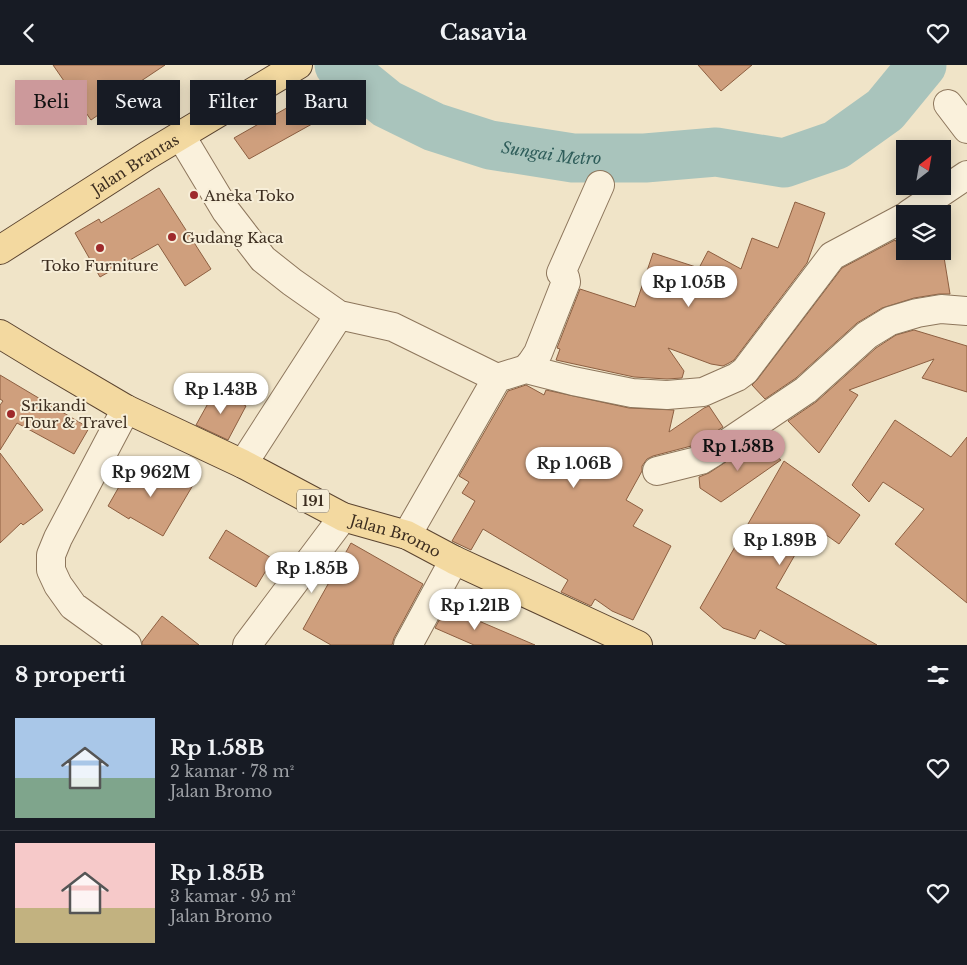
<!DOCTYPE html>
<html lang="id">
<meta charset="utf-8">
<style>
:root{--surface:#171b24;--page:#242831;--text:#f1f3f6;--muted:#9ea1a6;--line:#363941;--accent:#cc999b}
body{margin:0;font-family:"Libre Baskerville",serif;background:var(--page);color:var(--text);height:100vh;display:flex;flex-direction:column;font-size:19px;white-space:nowrap}
*{box-sizing:border-box;margin:0}
p{font-size:16px;color:var(--muted)}
.icon{flex:none;width:28px;height:28px;fill:none;stroke:currentColor;stroke-width:2;stroke-linecap:round;stroke-linejoin:round}
.map{position:relative;height:580px;overflow:hidden}
.panel{display:flex;flex-direction:column;background:var(--surface);flex:1}
.panel>*{flex:none}
.top-card{position:absolute;left:15px;top:15px;width:500px;height:45px;display:flex;gap:10px}
.needle{width:32px;rotate:31deg}
.buttons{position:absolute;left:896px;top:75px;display:grid;gap:10px}
.buttons a{display:grid;place-items:center;width:55px;height:55px;border-radius:0px;background:var(--surface);box-shadow:0 2px 12px #0003;font-size:25px}
.price{position:absolute;translate:-50% -42px;padding:0 11px;border-radius:18px;background:#fff;color:#222;font-size:16px;line-height:32px;filter:drop-shadow(0 1px 2px #0008)}
.price::after{content:'';position:absolute;left:50%;top:30px;width:15px;height:11px;margin-left:-8px;background:inherit;clip-path:polygon(0 0,100% 0,50% 100%)}
.price.current{background:var(--accent);color:#111}
ul{padding:0;list-style:none}
li{display:flex;align-items:center;gap:15px;height:125px;padding:0 15px}
li+li{border-top:1px solid var(--line)}
li span{display:grid;place-items:center;flex:none;width:140px;height:100px;border-radius:0px;color:#555}
li>.icon{margin-inline-start:auto}
span .icon{width:60px;height:60px;fill:#fffc;stroke-width:1}
li b{font-size:21px}
h2{display:flex;justify-content:space-between;align-items:center;height:60px;padding:0 15px;font-size:21px}
.tag{padding:0 18px;border-radius:0px;background:var(--surface);box-shadow:0 2px 12px #0003;font-size:18px;line-height:45px}
.tag.current{background:var(--accent);color:#111}
header{display:flex;justify-content:space-between;align-items:center;height:65px;padding:0 15px;background:var(--surface);font-size:22px;font-weight:700}
.map>svg:first-child{display:block}
</style>
<header><svg class="icon" aria-label="back" viewBox="0 0 24 24"><path d="M15 5l-7 7 7 7"/></svg>Casavia<svg class="icon" aria-label="heart" viewBox="0 0 24 24"><path d="M12 20l-8-8c-3-5 5-10 8-4 3-6 11-1 8 4z"/></svg></header>
<div class="map">
<svg width="967" height="580" viewBox="0 0 967 580">
<rect width="100%" height="100%" fill="#f0e4c8"/>
<g fill="none" stroke-linecap="round" stroke-linejoin="round">
<path stroke="#a9c4bc" stroke-width="49" id="s1" d="M339,0L387,39L434,62L490,80L573,93H645L716,87L784,98L836,80L885,45L922,0"/>
</g>
<path fill="#cf9f7d" stroke="#8d5f41" d="M53,0H165L126,26L128,29L91,55Z
M698,0H752L721,26Z
M299,36L312,59L249,94L234,73Z
M159,123L211,204L185,221L158,179L100,212L75,168L99,154L101,158Z
M795,137L825,148L807,198L734,295L729,298L723,301L711,299L668,283L684,306L682,313L667,314L634,312L556,295L560,284L557,283L580,224L635,242L653,188L699,203L708,186L741,204L752,173L778,183Z
M895,175L903,186H943L950,229H939L914,233L882,243L857,258L796,313L765,334L752,320L757,315L842,203Z
M914,265L967,281V327L922,313L934,294L849,325L858,330L819,388L788,356L816,337L876,283L896,270Z
M0,310L89,363L74,389L17,358L0,385V340L3,336L0,334Z
M526,320L544,330L546,325L629,343L674,345L669,367L704,343L709,341L723,362L695,380L653,391L647,394L642,401V406L626,435L643,445L633,461L671,481L633,555L612,546L595,534L591,541L561,527L568,515L483,464L471,485L452,476L475,436L462,428L469,417L459,411L508,326Z
M216,324L246,341L228,375L196,360Z
M895,355L951,392L967,372V538L895,479L924,444L883,417L869,437L852,420Z
M756,377L781,395L721,437L700,423L699,412L709,408Z
M0,388L43,445L23,460L21,458L0,478Z
M784,396L860,450L839,479L812,460L776,523L877,580H787L760,565L755,574L723,563L700,543Z
M132,399L158,415L165,404L193,420L163,471L130,452L129,454L108,441Z
M226,465L273,494L256,522L209,493Z
M351,478L423,519L394,573L392,580H331L303,564Z
M446,542L535,580H474L435,563Z
M162,551L199,580H142V577Z"/>
<g fill="none" stroke-linecap="round" stroke-linejoin="round">
<defs>
<path id="minor" d="M948,39L967,64
M181,71L226,146L263,194L292,217L339,250
M909,149L967,110
M526,304L573,316L632,328L667,330L703,327L737,312L745,306L832,191L905,152
M126,344L58,473L51,490V505L58,520L73,541L127,580
M243,399L339,250L393,262L497,313
M657,406L701,395L714,387L806,325L867,270L890,256L917,248L941,244L967,246
M407,470L497,313L526,304L532,297L538,288L566,217L565,212L561,208L600,120
M247,580L343,452
M408,580L454,495"/>
<g id="primary">
<path id="s2" d="M0,185L148,90L298,0"/>
<path id="s3" d="M0,269L46,297L126,344L243,399L343,452L407,470L454,495L638,580"/>
</g>
</defs>
<use href="#minor" stroke="#8d765c" stroke-width="30"/>
<use href="#primary" stroke="#5b4430" stroke-width="30"/>
<use href="#minor" stroke="#faf1dc" stroke-width="28"/>
<use href="#primary" stroke="#f3d9a0" stroke-width="28"/>
</g>
<g fill="#9e2a2b" stroke="#f7eed8" stroke-width="2">
<circle cx="194" cy="130" r="5"/>
<circle cx="172" cy="172" r="5"/>
<circle cx="100" cy="183" r="5"/>
<circle cx="11" cy="349" r="5"/>
</g>
<g text-anchor="middle" dominant-baseline="central" stroke-width="4" stroke-linejoin="round" paint-order="stroke">
<rect fill="#f7eed8" stroke="#756857" stroke-width="1" x="297" y="424.5" width="32" height="23" rx="4"/>
<g font-size="14" font-weight="bold" fill="#3d2e20">
<text x="313" y="436">191</text>
</g>
<g font-size="15" fill="#3d2e20" stroke="#f7eed8">
<text stroke="none"><textPath href="#s2" startOffset="160">Jalan Brantas</textPath></text>
<text stroke="none"><textPath href="#s3" startOffset="445">Jalan Bromo</textPath></text>
</g>
<g font-size="15" fill="#3d2e20" stroke="#f7eed8" text-anchor="start">
<text x="204" y="130">Aneka Toko</text>
<text x="182" y="172">Gudang Kaca</text>
<text x="100" y="200" text-anchor="middle">Toko Furniture</text>
<text x="21" y="340">Srikandi<tspan x="21" dy="17">Tour &amp; Travel</tspan></text>
</g>
<g font-size="16" font-style="italic" fill="#2f5d5a" stroke="#f7eed8">
<text stroke="none"><textPath href="#s1" startOffset="235">Sungai Metro</textPath></text>
</g>
</g>
</svg>
<div class="buttons">
<a><svg class="needle" viewBox="-14 -14 28 28"><path d="M0-13l5 13h-10z" fill="#e53935"/><path d="M0 13l5-13h-10z" fill="#9ea1a6"/></svg></a>
<a><svg class="icon" aria-label="layers" viewBox="0 0 24 24"><path d="M12 4l9 5-9 5-9-5zM3 14l9 5 9-5"/></svg></a>
</div>
<b class="price" style="left:689px;top:243px">Rp 1.05B</b>
<b class="price" style="left:221px;top:350px">Rp 1.43B</b>
<b class="price current" style="left:738px;top:407px">Rp 1.58B</b>
<b class="price" style="left:574px;top:424px">Rp 1.06B</b>
<b class="price" style="left:151px;top:433px">Rp 962M</b>
<b class="price" style="left:780px;top:501px">Rp 1.89B</b>
<b class="price" style="left:312px;top:529px">Rp 1.85B</b>
<b class="price" style="left:475px;top:566px">Rp 1.21B</b>
<div class="top-card">
<a class="tag current">Beli</a>
<a class="tag">Sewa</a>
<a class="tag">Filter</a>
<a class="tag">Baru</a>
</div>
</div>
<section class="panel">
<h2>8 properti<svg class="icon" aria-label="filters" viewBox="0 0 24 24"><path d="M4 7h16M4 17h16"/><circle cx="9" cy="7" r="2"/><circle cx="15" cy="17" r="2"/></svg></h2>
<ul>
<li><span style="background:linear-gradient(#a9c7e8 60%,#7fa58c 0)"><svg class="icon" aria-label="home" viewBox="0 0 24 24"><path d="M3 11l9-7 9 7M6 9v11h12V9"/></svg></span><div><b>Rp 1.58B</b><p>2 kamar · 78 m²</p><p>Jalan Bromo</p></div><svg class="icon" aria-label="heart" viewBox="0 0 24 24"><path d="M12 20l-8-8c-3-5 5-10 8-4 3-6 11-1 8 4z"/></svg></li>
<li><span style="background:linear-gradient(#f6c9c9 65%,#c2b280 0)"><svg class="icon" aria-label="home" viewBox="0 0 24 24"><path d="M3 11l9-7 9 7M6 9v11h12V9"/></svg></span><div><b>Rp 1.85B</b><p>3 kamar · 95 m²</p><p>Jalan Bromo</p></div><svg class="icon" aria-label="heart" viewBox="0 0 24 24"><path d="M12 20l-8-8c-3-5 5-10 8-4 3-6 11-1 8 4z"/></svg></li>
</ul>
</section>
